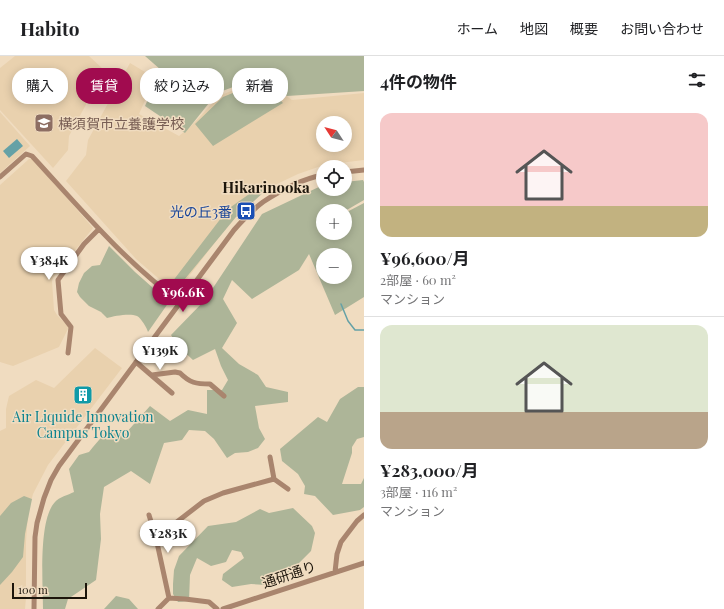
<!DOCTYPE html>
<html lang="ja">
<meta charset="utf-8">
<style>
:root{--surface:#fff;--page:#f2f2f2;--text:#202124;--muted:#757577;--line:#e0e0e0;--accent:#a10b4f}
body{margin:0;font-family:"Playfair Display","Noto Sans JP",serif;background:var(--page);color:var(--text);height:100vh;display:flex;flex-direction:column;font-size:15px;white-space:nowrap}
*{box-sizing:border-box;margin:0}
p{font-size:13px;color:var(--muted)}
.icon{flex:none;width:22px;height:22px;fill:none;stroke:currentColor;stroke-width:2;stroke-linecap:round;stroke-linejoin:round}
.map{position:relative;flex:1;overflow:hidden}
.panel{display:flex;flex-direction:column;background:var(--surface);width:360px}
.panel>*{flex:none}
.guide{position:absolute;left:12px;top:12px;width:292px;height:36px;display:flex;gap:8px}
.needle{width:26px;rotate:306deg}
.buttons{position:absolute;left:316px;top:60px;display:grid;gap:8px}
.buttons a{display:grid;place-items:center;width:36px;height:36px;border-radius:50%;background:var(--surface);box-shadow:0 2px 10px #0003;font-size:20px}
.scale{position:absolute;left:12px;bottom:10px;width:75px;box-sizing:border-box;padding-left:4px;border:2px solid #1c150b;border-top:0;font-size:11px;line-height:14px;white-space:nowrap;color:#1c150b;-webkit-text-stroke:3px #f0dcc0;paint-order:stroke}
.price{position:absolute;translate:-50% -34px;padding:0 9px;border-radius:14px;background:#fff;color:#222;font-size:13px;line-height:26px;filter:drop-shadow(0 1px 2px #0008)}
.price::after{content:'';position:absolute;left:50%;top:24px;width:12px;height:9px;margin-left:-6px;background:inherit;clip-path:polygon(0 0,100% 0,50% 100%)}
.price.on{background:var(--accent);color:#fff}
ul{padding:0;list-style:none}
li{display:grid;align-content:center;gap:8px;height:212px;padding:0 16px}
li+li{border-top:1px solid var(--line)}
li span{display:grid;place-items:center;height:124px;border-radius:12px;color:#555}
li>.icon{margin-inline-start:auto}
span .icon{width:72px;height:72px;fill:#fffc;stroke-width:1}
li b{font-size:17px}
h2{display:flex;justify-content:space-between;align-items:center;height:48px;padding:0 16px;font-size:17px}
.pill{padding:0 14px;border-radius:16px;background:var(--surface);box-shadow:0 2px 10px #0003;font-size:14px;line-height:36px}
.pill.on{background:var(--accent);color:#fff}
header{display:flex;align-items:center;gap:24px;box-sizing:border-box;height:56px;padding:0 20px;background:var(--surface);border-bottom:1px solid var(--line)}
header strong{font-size:19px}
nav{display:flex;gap:22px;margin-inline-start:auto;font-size:14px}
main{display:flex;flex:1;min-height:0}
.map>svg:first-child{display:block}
</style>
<header>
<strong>Habito</strong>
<nav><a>ホーム</a><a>地図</a><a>概要</a><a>お問い合わせ</a></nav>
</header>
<main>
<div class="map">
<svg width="364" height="553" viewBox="0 0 364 553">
<rect width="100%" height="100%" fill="#f0dcc0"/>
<path fill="#e9d1ae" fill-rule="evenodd" d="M15,0H89L103,13L100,17L102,19L69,80L68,94L53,112L0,54V12Z
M130,7L155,22L139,58L179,80L192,69L219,40L262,22L292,44L364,37V104L324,109L298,118L275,129L253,143L236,159L180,232L173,235L136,203L66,125L86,99L88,84ZM323,67H345V89H323Z
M0,56L30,90L0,117Z
M29,103H33L93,172L53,222L52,225L54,254L57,259L69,271L59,291L13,310L0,306V129Z
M95,292L122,312L48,409L33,438L28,457L26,486V542L25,553H0V375L6,372V353L9,340L36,324L54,332Z"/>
<path fill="#adb598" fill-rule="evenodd" d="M145,0H364V35L287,40L263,20L217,37L185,77L145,50L161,14Z
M262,25L283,47L213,90L195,68L223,41Z
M363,124L364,126V144L345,155H323V168L318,171L323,169V177H345V157L364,147V241L335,259L309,198L299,214L252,243L232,224L223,243L237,267L222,292L239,308L258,319L266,331L288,336V346L255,350L259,372L265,383L258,392L248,396L235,397L227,402L214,383L205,375L189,374L182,384L164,387L150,428L131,415L104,431L100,458L101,483L96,524L68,543L65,553H43C43,528 38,464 55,446C59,441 68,439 74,436L69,413L79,399L89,396L93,391L105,377L125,378L150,350L170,365L188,354L207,358V334H222L228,324L221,310L215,293L193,304L178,290L171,279L205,244L262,158L323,129V133H345V126ZM323,199H345V221H323Z
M259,131L264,136L236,161L175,235L169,230L228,153Z
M109,190L135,216L169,246L148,276C147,272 141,262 137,260C130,257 114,260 107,262L101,256L89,250L80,241L77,236L79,227L84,217L92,210L100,209Z
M358,331H364V381L357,383L352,391V397L342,428H361L364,422V451L360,454L333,459L315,440L304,438L305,430L298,418L282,405L280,393L318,361L327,366L340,343Z
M24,440L32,443L25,478L23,501L12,516L0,529V460L11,447Z
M293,452L312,470L315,477L311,495L298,508L284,520L266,529L251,528L232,531L222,524L223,518L244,502L241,496L232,494L226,506L211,510L197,502L190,519L189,545L178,546L173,538V528L174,514L179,500L208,470L236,466L260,453L269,457Z
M116,540L129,543L138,553H104Z"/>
<path fill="#65a1a6" d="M17,83L23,90L9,102L3,95Z"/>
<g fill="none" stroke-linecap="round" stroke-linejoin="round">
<path stroke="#65a1a6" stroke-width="1.5" d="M341,248L348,265L355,274H364"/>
<path stroke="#a9856e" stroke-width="5" d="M345,116L364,114
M0,121L26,98L32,100C79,151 124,205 180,246
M68,297L71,271L61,258L58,224L84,188L99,173
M136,306L172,337
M152,319L175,316L180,317C190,327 196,328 210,328L224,340
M270,401L274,423L288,433
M149,459L156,482L169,542
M156,482L204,445L223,437L274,423
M335,516L337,498L341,486L357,465L364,459
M34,553L35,481L37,467L44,442L51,424L59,410L234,174C243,164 252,154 263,146C281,134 302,123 323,119
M158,553L169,542L185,543L209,546L217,553
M223,553L364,507"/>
</g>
<defs>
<symbol id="school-square" viewBox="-11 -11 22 22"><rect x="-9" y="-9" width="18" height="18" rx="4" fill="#8d6e63" stroke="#f0dcc0"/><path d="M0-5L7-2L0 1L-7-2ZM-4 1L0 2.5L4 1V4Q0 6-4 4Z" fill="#fff"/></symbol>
<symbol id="bus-square" viewBox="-11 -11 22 22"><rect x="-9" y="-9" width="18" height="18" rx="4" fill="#1a4fb4" stroke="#f0dcc0"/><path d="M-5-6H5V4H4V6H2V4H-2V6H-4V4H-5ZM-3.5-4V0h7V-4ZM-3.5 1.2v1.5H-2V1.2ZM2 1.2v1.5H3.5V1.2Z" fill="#fff"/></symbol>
<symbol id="building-square" viewBox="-11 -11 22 22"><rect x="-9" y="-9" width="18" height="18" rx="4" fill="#0f9aa8" stroke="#f0dcc0"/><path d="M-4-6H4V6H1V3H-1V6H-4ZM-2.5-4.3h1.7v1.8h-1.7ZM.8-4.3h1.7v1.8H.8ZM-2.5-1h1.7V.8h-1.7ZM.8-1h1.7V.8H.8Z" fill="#fff"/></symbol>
</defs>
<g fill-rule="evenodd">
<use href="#school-square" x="33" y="56" width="22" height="22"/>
<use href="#bus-square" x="235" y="144" width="22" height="22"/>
<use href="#building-square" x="72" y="328" width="22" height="22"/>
</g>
<g text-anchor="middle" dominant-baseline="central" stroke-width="3" stroke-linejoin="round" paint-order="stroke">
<g font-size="14" fill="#785e54" stroke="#f0dcc0" text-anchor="start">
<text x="58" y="67">横須賀市立養護学校</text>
</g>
<g font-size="14" fill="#164399" stroke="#f0dcc0" text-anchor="end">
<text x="232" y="155">光の丘3番</text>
</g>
<g font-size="14" fill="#0d838f" stroke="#f0dcc0">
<text x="83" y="360">Air Liquide Innovation<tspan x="83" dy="16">Campus Tokyo</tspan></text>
</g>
<g font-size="14" fill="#1c150b" stroke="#f0dcc0">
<text transform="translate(289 518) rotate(-19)">通研通り</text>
</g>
<g font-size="15" font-weight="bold" fill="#1c150b" stroke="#f0dcc0">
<text x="266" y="131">Hikarinooka</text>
</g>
</g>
</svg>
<div class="buttons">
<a><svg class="needle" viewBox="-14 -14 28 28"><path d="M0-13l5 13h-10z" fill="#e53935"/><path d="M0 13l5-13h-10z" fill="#757577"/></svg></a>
<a><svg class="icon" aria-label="locate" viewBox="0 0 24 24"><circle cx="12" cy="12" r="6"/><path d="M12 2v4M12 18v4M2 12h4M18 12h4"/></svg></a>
<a>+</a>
<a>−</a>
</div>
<div class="scale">100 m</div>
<b class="price" style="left:49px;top:225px">¥384K</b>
<b class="price on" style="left:183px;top:257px">¥96.6K</b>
<b class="price" style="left:160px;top:315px">¥139K</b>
<b class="price" style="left:168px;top:498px">¥283K</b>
<div class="guide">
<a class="pill">購入</a>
<a class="pill on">賃貸</a>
<a class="pill">絞り込み</a>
<a class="pill">新着</a>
</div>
</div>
<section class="panel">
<h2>4件の物件<svg class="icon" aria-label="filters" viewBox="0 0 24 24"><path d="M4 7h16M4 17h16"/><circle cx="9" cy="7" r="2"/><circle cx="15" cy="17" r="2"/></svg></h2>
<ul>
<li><span style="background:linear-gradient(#f6c9c9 75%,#c2b280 0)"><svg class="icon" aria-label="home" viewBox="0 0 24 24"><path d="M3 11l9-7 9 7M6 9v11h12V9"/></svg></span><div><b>¥96,600/月</b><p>2部屋 · 60 m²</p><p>マンション</p></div></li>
<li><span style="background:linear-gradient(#dfe7d0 70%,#b9a48a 0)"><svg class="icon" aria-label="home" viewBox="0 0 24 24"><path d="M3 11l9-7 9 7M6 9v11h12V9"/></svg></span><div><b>¥283,000/月</b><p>3部屋 · 116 m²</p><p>マンション</p></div></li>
</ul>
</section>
</main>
